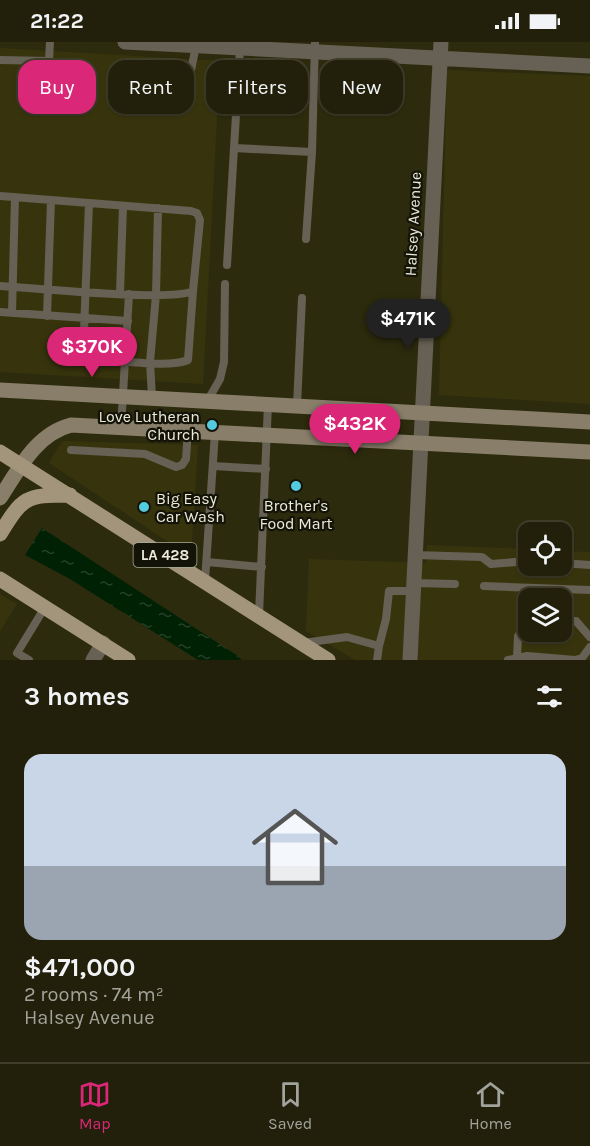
<!DOCTYPE html>
<meta charset="utf-8">
<style>
:root{--surface:#22200a;--page:#2a2813;--text:#f1f3f6;--muted:#a2a39c;--line:#3f3e2b;--accent:#db2777}
body{margin:0;font-family:Karla,sans-serif;background:var(--page);color:var(--text);height:100vh;display:flex;flex-direction:column;font-size:22px;white-space:nowrap}
*{box-sizing:border-box;margin:0}
p{font-size:20px;color:var(--muted)}
.icon{flex:none;width:33px;height:33px;fill:none;stroke:currentColor;stroke-width:2;stroke-linecap:round;stroke-linejoin:round}
.map{position:relative;height:618px;overflow:hidden}
.details{display:flex;flex-direction:column;background:var(--surface);flex:1}
.details>*{flex:none}
.hud{position:absolute;left:18px;top:18px;width:555px;height:54px;display:flex;gap:12px}
.buttons{position:absolute;left:518px;top:480px;display:grid;gap:12px}
.buttons a{display:grid;place-items:center;width:54px;height:54px;border-radius:12px;background:var(--surface);box-shadow:0 2px 4px #0004,0 0 0 2px var(--line);font-size:30px}
.price{position:absolute;translate:-50% -51px;padding:0 14px;border-radius:21px;background:var(--accent);color:#fff;font-size:20px;line-height:39px;filter:drop-shadow(0 2px 3px #0008)}
.price::after{content:'';position:absolute;left:50%;top:36px;width:18px;height:14px;margin-left:-9px;background:inherit;clip-path:polygon(0 0,100% 0,50% 100%)}
.price.active{background:#222;color:#fff}
ul{padding:0;list-style:none}
li{display:grid;align-content:center;gap:12px;height:318px;padding:0 24px}
li span{display:grid;place-items:center;height:186px;border-radius:18px;color:#555}
li>.icon{margin-inline-start:auto}
span .icon{width:108px;height:108px;fill:#fffc;stroke-width:1}
li b{font-size:26px}
h2{display:flex;justify-content:space-between;align-items:center;height:72px;padding:0 24px;font-size:26px}
.pill{padding:0 21px;border-radius:18px;background:var(--surface);box-shadow:0 2px 4px #0004,0 0 0 2px var(--line);font-size:21px;line-height:54px}
.pill.active{background:var(--accent);color:#fff}
.status{display:flex;justify-content:space-between;align-items:center;height:42px;padding:0 30px;background:var(--surface);direction:ltr}
.status svg{height:16px;fill:currentColor}
.menu{display:flex;justify-content:space-around;align-items:center;height:84px;border-top:2px solid var(--line);background:var(--surface);font-size:16px;color:var(--muted)}
.menu a{display:grid;justify-items:center;gap:3px}
.menu .active{color:var(--accent)}
.map>svg:first-child{display:block}
</style>
<div class="status"><b>21:22</b><svg viewBox="0 0 49 12"><path d="M0 12V9h3v3zM5 12V6h3v6zM10 12V3h3v9zM15 12V0h3v12zM26 1h20v11H26zM47 4h2v5h-2z"/></svg></div>
<div class="map">
<svg width="590" height="618" viewBox="0 0 590 618">
<defs>
<pattern id="water-ripples" width="26" height="14" patternUnits="userSpaceOnUse" patternTransform="scale(1.5)"><rect width="26" height="14" fill="#002104"/><path d="M2 4q2-2 4 0t4 0M15 11q2-2 4 0t4 0" fill="none" stroke="#254128"/></pattern>
</defs>
<rect width="100%" height="100%" fill="#2d2b0d"/>
<path fill="#37340d" fill-rule="evenodd" d="M0,6L220,19L203,342L0,330Z
M447,28L590,34V362L439,353Z
M62,399L198,403L191,515L49,421Z
M427,503L528,507V524H561V509L590,510V618H355L306,589L309,517L426,521ZM528,556H561V590H528Z
M0,552L17,562L0,589Z"/>
<path fill="url(#water-ripples)" d="M42,486L235,612L242,618H198L70,537L25,513Z"/>
<g fill="none" stroke-linecap="round" stroke-linejoin="round">
<path stroke="#676054" stroke-width="8" d="M0,18L49,19L50,0
M49,19L61,27L86,33
M134,36L179,33L191,28L196,4
M234,106L312,110
M0,154L191,169L197,171L200,178L193,249C171,260 33,246 0,244
M89,161L83,315C107,317 168,327 188,318L193,249
M306,197L312,110L315,0
M227,223L240,6
M120,251L123,164
M0,270L128,279
M12,271L15,155
M47,274L51,158
M152,355L150,320L156,253L158,166
M208,358L220,337L224,320L225,242
M297,363L302,256
M121,385L129,252
M71,408L145,412L176,425L182,423L186,417L188,388
M213,424L266,427
M414,513L482,515L491,522L528,519
M207,520L262,525
M561,521L590,523
M205,539L215,390
M413,541L455,542
M484,544L590,548
M259,573L268,362
M561,579H576L590,595
M303,601L347,595L379,604L377,618
M379,604L386,577L389,549H413
M517,615L518,594L528,580
M29,618L17,611L45,565
M508,618L527,614L575,618L582,616L590,605"/>
<path stroke="#676054" stroke-width="15" d="M125,0L590,24
M93,618L103,601
M410,618L441,0"/>
<path stroke="#897e6a" stroke-width="15" d="M0,348L590,380
M0,456C19,427 36,392 71,383L590,410"/>
<path stroke="#a3957c" stroke-width="15" d="M0,410L328,618
M0,492C23,455 25,453 70,453
M0,537L128,618"/>
</g>
<g fill="#54cade" stroke="#141307" stroke-width="2">
<circle cx="212" cy="383" r="6"/>
<circle cx="296" cy="444" r="6"/>
<circle cx="144" cy="465" r="6"/>
</g>
<g text-anchor="middle" dominant-baseline="central" stroke-width="4.5" stroke-linejoin="round" paint-order="stroke">
<rect fill="#141307" stroke="#abaa9b" stroke-width="1.5" x="133.5" y="501" width="63" height="24" rx="4.5"/>
<g font-size="15" font-weight="bold" fill="#ecebda">
<text x="165" y="513">LA 428</text>
</g>
<g font-size="16" fill="#ecebda" stroke="#141307">
<text transform="translate(413 182) rotate(-87)">Halsey Avenue</text>
</g>
<g font-size="16" fill="#ecebda" stroke="#141307" text-anchor="end">
<text x="200" y="374">Love Lutheran<tspan x="200" dy="18">Church</tspan></text>
<text x="156" y="456" text-anchor="start">Big Easy<tspan x="156" dy="18">Car Wash</tspan></text>
<text x="296" y="463" text-anchor="middle">Brother's<tspan x="296" dy="18">Food Mart</tspan></text>
</g>
</g>
</svg>
<div class="buttons">
<a><svg class="icon" aria-label="locate" viewBox="0 0 24 24"><circle cx="12" cy="12" r="6"/><path d="M12 2v4M12 18v4M2 12h4M18 12h4"/></svg></a>
<a><svg class="icon" aria-label="layers" viewBox="0 0 24 24"><path d="M12 4l9 5-9 5-9-5zM3 14l9 5 9-5"/></svg></a>
</div>
<b class="price active" style="left:408px;top:308px">$471K</b>
<b class="price" style="left:92px;top:336px">$370K</b>
<b class="price" style="left:355px;top:413px">$432K</b>
<div class="hud">
<a class="pill active">Buy</a>
<a class="pill">Rent</a>
<a class="pill">Filters</a>
<a class="pill">New</a>
</div>
</div>
<section class="details">
<h2>3 homes<svg class="icon" aria-label="filters" viewBox="0 0 24 24"><path d="M4 7h16M4 17h16"/><circle cx="9" cy="7" r="2"/><circle cx="15" cy="17" r="2"/></svg></h2>
<ul>
<li><span style="background:linear-gradient(#c9d6e8 60%,#9aa5b1 0)"><svg class="icon" aria-label="home" viewBox="0 0 24 24"><path d="M3 11l9-7 9 7M6 9v11h12V9"/></svg></span><div><b>$471,000</b><p>2 rooms · 74 m²</p><p>Halsey Avenue</p></div></li>
</ul>
</section>
<nav class="menu">
<a class="active"><svg class="icon" aria-label="map" viewBox="0 0 24 24"><path d="M3 6l6-2 6 2 6-2v14l-6 2-6-2-6 2zM9 4v14M15 6v14"/></svg>Map</a>
<a><svg class="icon" aria-label="saved" viewBox="0 0 24 24"><path d="M7 4h10v16l-5-4-5 4z"/></svg>Saved</a>
<a><svg class="icon" aria-label="home" viewBox="0 0 24 24"><path d="M3 11l9-7 9 7M6 9v11h12V9"/></svg>Home</a>
</nav>
